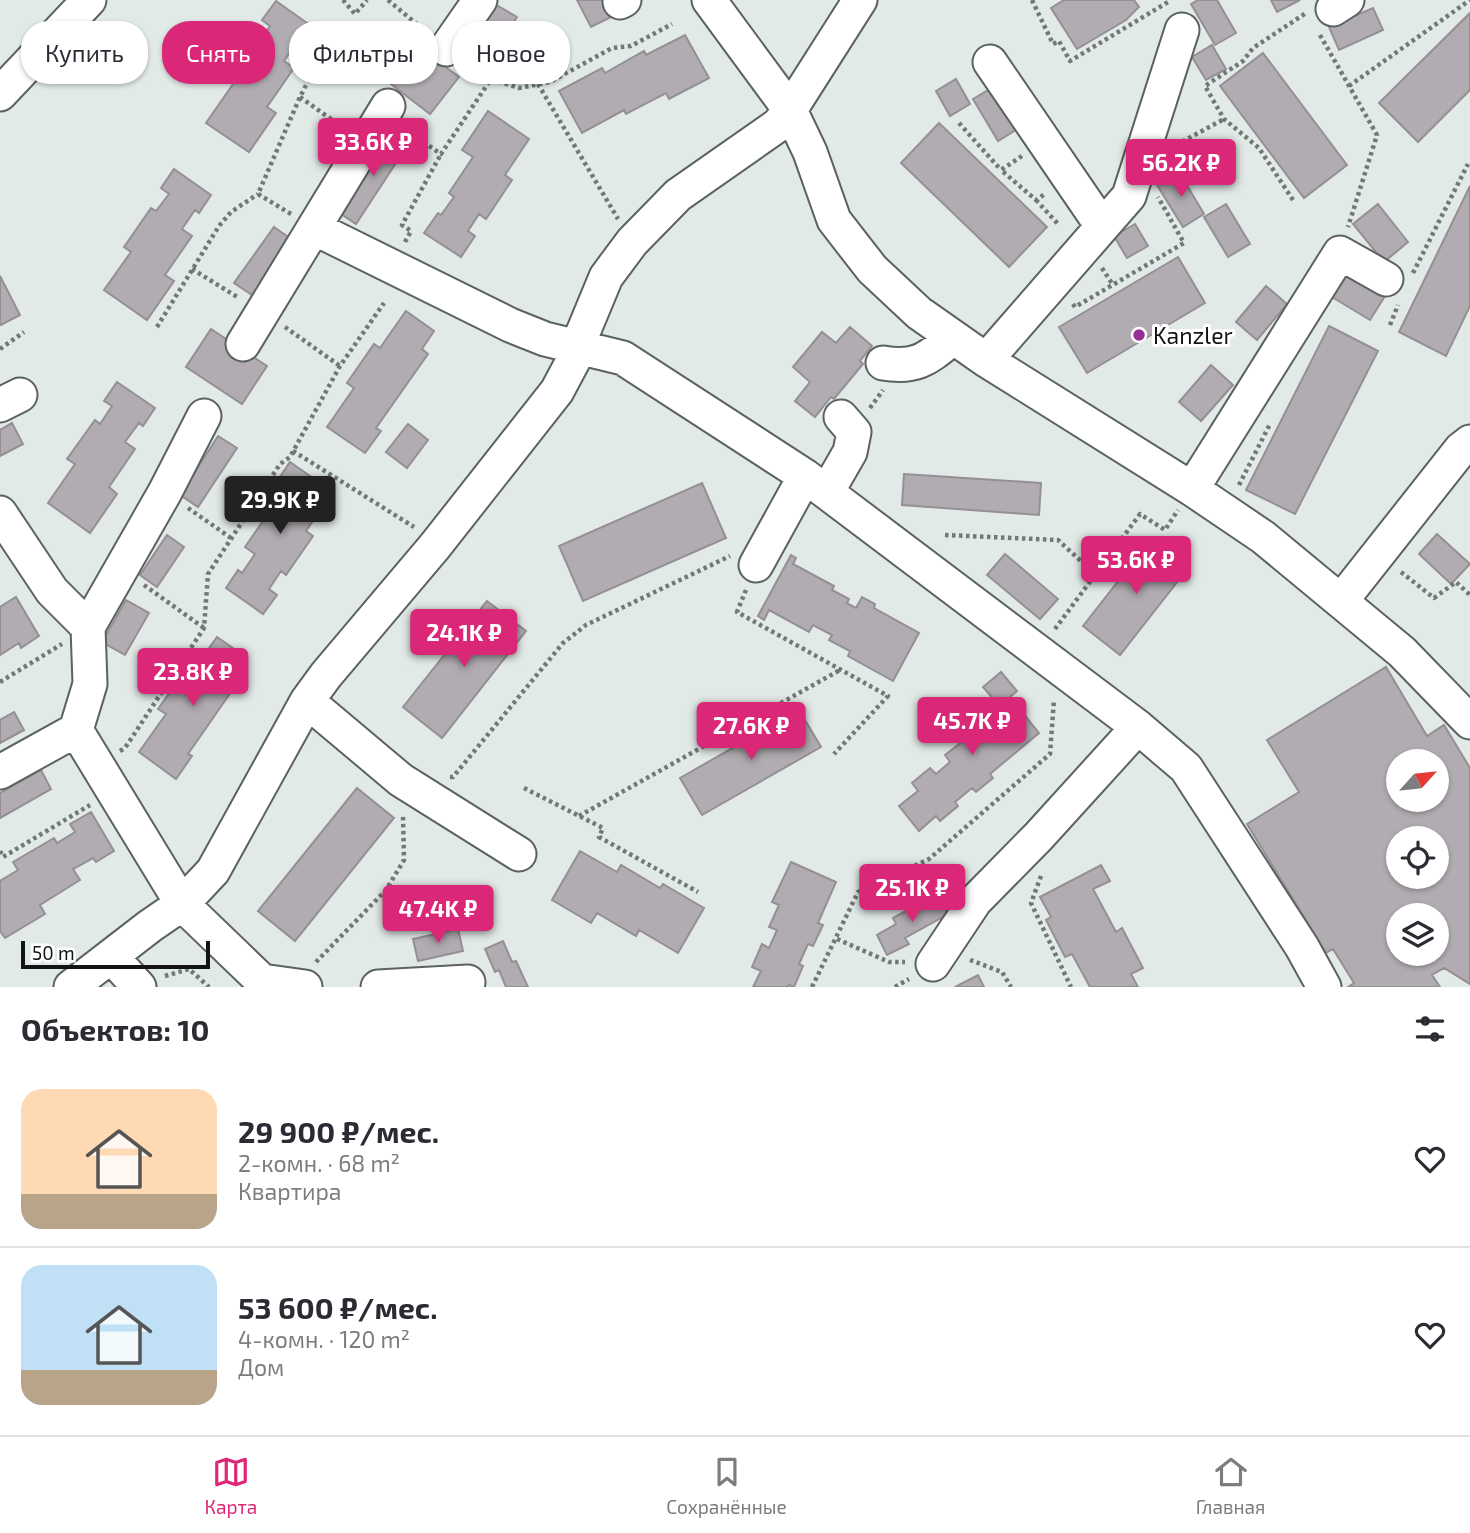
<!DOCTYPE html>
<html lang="ru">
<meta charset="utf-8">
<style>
:root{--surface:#fff;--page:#f7f7f7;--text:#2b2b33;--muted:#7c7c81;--line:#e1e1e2;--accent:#db2777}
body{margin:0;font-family:"Exo 2",sans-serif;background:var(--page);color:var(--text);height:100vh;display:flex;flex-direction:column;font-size:26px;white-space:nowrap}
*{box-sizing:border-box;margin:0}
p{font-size:23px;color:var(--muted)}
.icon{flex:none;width:38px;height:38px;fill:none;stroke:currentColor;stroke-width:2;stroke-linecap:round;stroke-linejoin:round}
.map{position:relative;height:987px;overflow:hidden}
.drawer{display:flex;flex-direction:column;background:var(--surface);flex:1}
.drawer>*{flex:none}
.guide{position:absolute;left:21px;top:21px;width:700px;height:63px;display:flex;gap:14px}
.needle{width:46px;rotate:63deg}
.fabs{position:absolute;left:1386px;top:749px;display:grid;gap:14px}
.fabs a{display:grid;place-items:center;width:63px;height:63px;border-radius:50%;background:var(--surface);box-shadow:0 2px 5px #0004;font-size:35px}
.scale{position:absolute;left:21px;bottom:18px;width:189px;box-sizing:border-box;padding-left:7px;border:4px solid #121514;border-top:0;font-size:19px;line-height:24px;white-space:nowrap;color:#121514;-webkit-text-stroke:5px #fff;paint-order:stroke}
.price{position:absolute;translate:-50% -60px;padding:0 16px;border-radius:7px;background:var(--accent);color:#fff;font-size:23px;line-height:46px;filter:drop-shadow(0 2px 4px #0008)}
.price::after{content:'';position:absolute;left:50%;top:42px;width:21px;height:16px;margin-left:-10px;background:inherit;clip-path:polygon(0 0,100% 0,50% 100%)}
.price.on{background:#222;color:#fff}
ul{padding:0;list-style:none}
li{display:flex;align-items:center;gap:21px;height:175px;padding:0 21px}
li+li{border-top:2px solid var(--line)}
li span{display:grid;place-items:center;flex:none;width:196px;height:140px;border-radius:21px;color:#555}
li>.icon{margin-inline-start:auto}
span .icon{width:84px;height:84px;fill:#fffc;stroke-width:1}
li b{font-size:30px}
h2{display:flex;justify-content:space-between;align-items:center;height:84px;padding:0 21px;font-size:30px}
.tag{padding:0 24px;border-radius:28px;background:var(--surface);box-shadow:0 2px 5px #0004;font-size:24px;line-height:63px}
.tag.on{background:var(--accent);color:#fff}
.tab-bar{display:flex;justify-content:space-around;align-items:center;height:98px;border-top:2px solid var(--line);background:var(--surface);font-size:19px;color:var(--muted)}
.tab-bar a{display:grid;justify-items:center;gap:4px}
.tab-bar .on{color:var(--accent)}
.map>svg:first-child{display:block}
</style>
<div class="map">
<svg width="1470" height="987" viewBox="0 0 1470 987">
<rect width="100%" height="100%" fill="#e2eae8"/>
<path fill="#b1acb1" stroke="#958f94" stroke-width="2" fill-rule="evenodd" d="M577,0H607L615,15L591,27Z
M1064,0H1134L1139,7L1126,20L1077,49L1051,8Z
M1198,0H1217L1236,33L1215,45L1191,4Z
M1271,0H1300L1277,12Z
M276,1L314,28L301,45L297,42L284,61L294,68L267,107L276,113L249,152L206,123L233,84L226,79L253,40L258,44L270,26L262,20Z
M493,3L517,17L493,55L470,40Z
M1373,8L1383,30L1339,50L1329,27Z
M1470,13V90L1418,142L1379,103Z
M402,34L459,77L430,114L374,71Z
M685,35L709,78L669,99L666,93L626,114L624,110L582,133L559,91L602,68L605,73L644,51L646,55Z
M1212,45L1226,69L1206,80L1192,57Z
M1263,53L1347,165L1304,198L1220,86Z
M956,79L970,104L950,116L936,91Z
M995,86L1019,128L998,141L973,99Z
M488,111L529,139L505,175L512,180L486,219L479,214L468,231L475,236L461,257L424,233L438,213L441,215L454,197L449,193L473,157L462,150Z
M939,123L1047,227L1009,267L901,163Z
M392,132L409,143L356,224L338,212Z
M1191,141L1205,164L1185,176L1171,153Z
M174,169L211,195L199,213L195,210L182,229L192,236L165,275L174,281L147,320L104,290L131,252L124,247L151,208L156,211L169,194L161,188Z
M1179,172L1204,214L1183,227L1157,185Z
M1470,186V306L1446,356L1399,332Z
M1226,204L1250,244L1228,257L1204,217Z
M1378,204L1408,242L1384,262L1353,224Z
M1135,224L1148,246L1127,258L1114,236Z
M274,227L294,241L255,297L234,283Z
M1178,257L1205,303L1087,373L1059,327Z
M1343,269L1385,296L1370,320L1327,294Z
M0,276L20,315L1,325L0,323Z
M1266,286L1287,304L1257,340L1236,322Z
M406,311L434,331L422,349L428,354L376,428L381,431L365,453L327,427L354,388L347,383L374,344L380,348Z
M1329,326L1378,351L1295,514L1246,490Z
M850,327L872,346L860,361L863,364L834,399L831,397L815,417L795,401L810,382L793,367L822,332L836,343Z
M211,329L267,366L242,404L186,367Z
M1211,365L1233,385L1201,421L1179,402Z
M117,382L155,408L143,426L139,423L125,442L135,449L109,487L117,494L90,533L48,503L75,464L67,459L95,420L100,424L112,406L104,401Z
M12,423L23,444L0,456V430Z
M408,424L428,440L407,468L386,452Z
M218,436L237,448L198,507L180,495Z
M290,462L333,492L306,531L313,536L286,575L281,571L269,589L277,595L263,614L226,588L238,570L242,573L255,554L245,547L272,508L263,502Z
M904,474L1041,483L1039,515L902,505Z
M702,483L726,538L583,601L559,546Z
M1437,534L1470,564L1451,584L1419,554Z
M167,535L184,547L157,587L140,575Z
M1152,538L1189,567L1120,655L1083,626Z
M1005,554L1058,599L1040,619L987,575Z
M791,555L796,558L793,564L834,586L832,590L849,599L847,603L856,608L862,597L875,604L874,608L919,633L893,681L848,656L850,651L829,640L832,635L813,625L809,632L769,610L764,620L758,616Z
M16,597L39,636L21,648L19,643L0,655V607Z
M126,600L149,613L125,655L102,642Z
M487,601L526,631L442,738L403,707Z
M217,637L246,657L233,675L240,679L188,754L192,756L176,779L139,752L166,714L158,709L186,670L191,674Z
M1386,667L1427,736L1444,725L1470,768V984L1444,968L1432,975L1440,987H1348L1354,983L1333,949L1326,953L1247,824L1299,792L1267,740ZM1398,761H1437V800H1398ZM1398,838H1437V877H1398ZM1398,915H1437V954H1398Z
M1001,672L1017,691L1010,697L1039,733L990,774L993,778L976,792L972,788L955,802L958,806L940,821L936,816L919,831L899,806L918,791L912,783L930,768L936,774L950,762L945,755L963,741L958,735L997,703L983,687Z
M799,710L821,747L702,815L680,778Z
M14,712L24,730L0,743V720Z
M41,770L51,789L0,818V793Z
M357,788L394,818L295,941L258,911Z
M91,812L114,851L96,862L93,858L73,869L80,880L40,905L45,914L5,938L0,931V881L18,870L13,862L54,838L57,843L75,832L70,824Z
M580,851L617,872L621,865L660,888L663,884L704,908L678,953L639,930L636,936L597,913L591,923L552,900Z
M791,862L836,882L818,923L823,925L813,946L808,944L799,964L803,966L794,987L789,985L788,987H753L761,971L752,967L762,944L769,948L777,930L769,927L779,905L772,902Z
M1101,865L1110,881L1093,889L1116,932L1122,928L1143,968L1131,974L1138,987H1090L1072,954L1065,957L1046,920L1051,917L1040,897Z
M937,894L948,914L905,938L909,944L887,955L877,935L896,924L893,918Z
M458,929L463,951L418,961L413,939Z
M503,941L512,962L516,961L528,987H506L499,970L495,972L485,949Z
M978,975L984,987H955Z"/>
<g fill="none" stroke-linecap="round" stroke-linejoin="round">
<defs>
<path id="minor" d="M709,0L790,110L810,152L834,220L872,269L919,313L986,360L1192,489L1263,537L1402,652L1470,722
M620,2L624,0
M1333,9L1347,0
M446,49L480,0
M990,62L1102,226
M0,94L89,0
M314,228L510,325L545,339L623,358L805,476L1138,727L1186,768L1302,947L1324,987
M243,344L388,106
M986,360L1129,196L1182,30
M883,363C917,369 928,358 953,338
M0,405L20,395
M1192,489L1340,253L1386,279
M827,492L850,452L854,432L841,417
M0,513L52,591L88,627L90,684L76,730L182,904L262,981L305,987
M756,565L805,476
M1341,601L1461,449L1470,442
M88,627L165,492L204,416
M307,701L401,780L519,854
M0,772L76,730
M111,956L139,987
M933,964L975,901L1039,836L1138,727
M71,987L150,926L182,904L213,871L307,701L326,675L435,546L557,391L573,361L577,347L606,277L632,242L678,195L778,125L790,110L860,0
M378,987L468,982"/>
</defs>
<use href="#minor" stroke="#5b6260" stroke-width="37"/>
<path stroke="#727876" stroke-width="4.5" stroke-dasharray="3.5 3.5" stroke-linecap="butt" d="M343,0L355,14L367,0
M388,0L425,31
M1032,0L1053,44L1059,41L1070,61L1168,2
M1320,35L1377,135L1348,227
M468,64L491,79L519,88L550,82L612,48L631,46L672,24
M538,84L618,219
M1349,86L1470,0
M300,97L342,127
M959,123L1001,170
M406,130L441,154L491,79
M1176,145L1224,119
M1022,156L1001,170L1036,200L1045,194
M1036,200L1058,224
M1293,200L1259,148L1224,119L1205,86L1243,61L1253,48L1306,13
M291,214L258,194L300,97L325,48
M405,242L411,231L402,225L441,154
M1102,268L1113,285
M192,269L239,298
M1413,273L1468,164
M1073,304L1075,307L1184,243L1158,197
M1390,325L1398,305
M157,327L219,226L231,212L258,194
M285,327L340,366
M0,349L24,332
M870,408L883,390
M293,451L414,527
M1239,485L1270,424
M188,508L231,538
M945,535L1058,540L1096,575
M1401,572L1434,598L1456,582L1470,595
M144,585L204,628
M746,590L737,612L888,696L834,754
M1055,629L1140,514L1165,530L1178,510
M0,682L62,644
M120,751L125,748L204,628L208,574L280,464L290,457L340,366L384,303
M450,777H453L563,643L586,625L730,556
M524,788L603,828L599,837L698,892
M579,816L840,670
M0,851L3,857L90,805
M1041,876L1031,903L1071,987
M837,939L889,962H905
M970,960L1002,972L1011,987
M316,962L386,890L404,860L403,815
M165,976L189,969L209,987
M812,987L858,892L929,859L1050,754L1054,700
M895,987L909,979"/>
<use href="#minor" stroke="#fff" stroke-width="33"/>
</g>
<circle fill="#953096" stroke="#fff" stroke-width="2.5" cx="1139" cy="335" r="7"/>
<g text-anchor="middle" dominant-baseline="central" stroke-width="6" stroke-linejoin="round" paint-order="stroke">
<g font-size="23" fill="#121514" stroke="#fff" text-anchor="start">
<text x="1153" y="335">Kanzler</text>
</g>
</g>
</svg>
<div class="fabs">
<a><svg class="needle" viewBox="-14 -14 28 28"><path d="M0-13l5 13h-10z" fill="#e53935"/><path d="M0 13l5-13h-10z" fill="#7c7c81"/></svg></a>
<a><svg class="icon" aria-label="locate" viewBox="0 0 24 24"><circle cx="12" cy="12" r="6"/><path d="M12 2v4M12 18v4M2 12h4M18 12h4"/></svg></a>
<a><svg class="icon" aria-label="layers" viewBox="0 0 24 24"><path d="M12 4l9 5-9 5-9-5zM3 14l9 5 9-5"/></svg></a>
</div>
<div class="scale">50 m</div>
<b class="price" style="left:373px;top:178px">33.6K ₽</b>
<b class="price" style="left:1181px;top:199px">56.2K ₽</b>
<b class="price on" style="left:280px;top:536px">29.9K ₽</b>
<b class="price" style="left:1136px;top:596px">53.6K ₽</b>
<b class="price" style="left:464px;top:669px">24.1K ₽</b>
<b class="price" style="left:193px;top:708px">23.8K ₽</b>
<b class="price" style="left:972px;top:757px">45.7K ₽</b>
<b class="price" style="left:751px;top:762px">27.6K ₽</b>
<b class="price" style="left:912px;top:924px">25.1K ₽</b>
<b class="price" style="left:438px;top:945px">47.4K ₽</b>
<div class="guide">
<a class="tag">Купить</a>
<a class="tag on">Снять</a>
<a class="tag">Фильтры</a>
<a class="tag">Новое</a>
</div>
</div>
<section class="drawer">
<h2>Объектов: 10<svg class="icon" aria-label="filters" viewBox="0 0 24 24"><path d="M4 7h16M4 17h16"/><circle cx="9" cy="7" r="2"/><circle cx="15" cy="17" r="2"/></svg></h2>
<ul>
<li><span style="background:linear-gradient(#ffd9b3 75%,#b9a48a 0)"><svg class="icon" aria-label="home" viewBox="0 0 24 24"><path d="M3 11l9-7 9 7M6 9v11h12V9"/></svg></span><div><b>29 900 ₽/мес.</b><p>2-комн. · 68 m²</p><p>Квартира</p></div><svg class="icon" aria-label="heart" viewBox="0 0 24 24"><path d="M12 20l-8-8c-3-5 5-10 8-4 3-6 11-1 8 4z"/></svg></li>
<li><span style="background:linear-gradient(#bfe0f5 75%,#b9a48a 0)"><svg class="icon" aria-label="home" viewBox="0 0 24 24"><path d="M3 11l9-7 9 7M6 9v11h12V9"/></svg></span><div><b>53 600 ₽/мес.</b><p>4-комн. · 120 m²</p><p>Дом</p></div><svg class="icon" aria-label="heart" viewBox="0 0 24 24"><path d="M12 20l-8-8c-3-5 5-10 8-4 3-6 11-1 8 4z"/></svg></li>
</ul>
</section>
<nav class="tab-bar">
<a class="on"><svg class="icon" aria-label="map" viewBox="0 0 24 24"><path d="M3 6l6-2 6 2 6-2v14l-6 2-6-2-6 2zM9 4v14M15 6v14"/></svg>Карта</a>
<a><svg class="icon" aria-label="saved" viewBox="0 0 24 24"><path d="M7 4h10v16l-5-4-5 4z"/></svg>Сохранённые</a>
<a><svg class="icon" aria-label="home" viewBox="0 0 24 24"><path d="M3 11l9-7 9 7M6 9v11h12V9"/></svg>Главная</a>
</nav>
